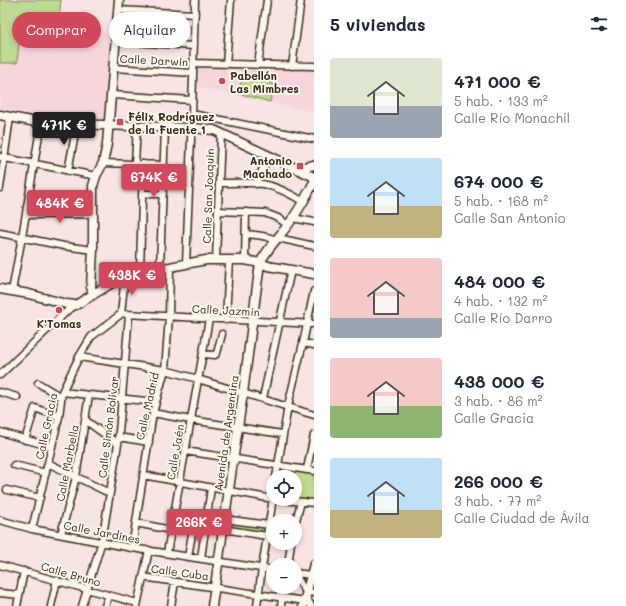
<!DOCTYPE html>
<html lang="es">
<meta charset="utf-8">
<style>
:root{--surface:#fff;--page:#f6f6f7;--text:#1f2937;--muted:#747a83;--accent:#d1495b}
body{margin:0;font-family:Mali,sans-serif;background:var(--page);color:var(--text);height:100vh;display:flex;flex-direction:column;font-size:15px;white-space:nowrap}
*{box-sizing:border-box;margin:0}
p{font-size:13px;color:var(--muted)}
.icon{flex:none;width:22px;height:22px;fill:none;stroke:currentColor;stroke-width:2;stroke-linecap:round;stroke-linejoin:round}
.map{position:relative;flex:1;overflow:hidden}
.sheet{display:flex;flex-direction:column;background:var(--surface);width:312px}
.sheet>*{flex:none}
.top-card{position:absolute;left:12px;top:12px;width:242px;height:36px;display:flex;gap:8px}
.buttons{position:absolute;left:266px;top:470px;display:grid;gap:8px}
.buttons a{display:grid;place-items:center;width:36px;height:36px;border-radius:50%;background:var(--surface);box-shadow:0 2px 6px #0003;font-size:20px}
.price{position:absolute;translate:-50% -34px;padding:0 9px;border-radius:4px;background:var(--accent);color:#fff;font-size:13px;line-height:26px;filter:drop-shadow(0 1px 2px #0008)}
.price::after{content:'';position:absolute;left:50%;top:24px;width:12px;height:9px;margin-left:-6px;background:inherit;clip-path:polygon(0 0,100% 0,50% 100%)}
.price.on{background:#222;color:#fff}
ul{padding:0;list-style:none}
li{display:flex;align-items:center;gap:12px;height:100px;padding:0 16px}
li span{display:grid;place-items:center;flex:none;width:112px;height:80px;border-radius:4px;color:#555}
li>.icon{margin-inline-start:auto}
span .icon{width:48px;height:48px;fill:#fffc;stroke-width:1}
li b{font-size:17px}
h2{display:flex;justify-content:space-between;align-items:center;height:48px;padding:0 16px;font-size:17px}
.chip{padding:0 14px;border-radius:18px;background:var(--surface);box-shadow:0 2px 6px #0003;font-size:14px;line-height:36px}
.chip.on{background:var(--accent);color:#fff}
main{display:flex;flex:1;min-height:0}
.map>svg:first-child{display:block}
</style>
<main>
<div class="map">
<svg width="314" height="606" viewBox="0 0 314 606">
<rect width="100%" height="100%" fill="#f8e4e2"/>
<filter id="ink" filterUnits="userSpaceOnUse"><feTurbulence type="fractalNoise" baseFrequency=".025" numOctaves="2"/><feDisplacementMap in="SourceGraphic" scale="8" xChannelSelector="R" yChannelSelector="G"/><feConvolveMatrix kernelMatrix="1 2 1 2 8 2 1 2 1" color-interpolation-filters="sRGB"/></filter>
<g filter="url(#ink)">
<path fill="#f6d6db" d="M59,23L110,34L104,119L47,117L0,108V63L17,62L19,43L55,49Z
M198,67L314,70V112L198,87Z"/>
<path fill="#bfda91" stroke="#7d8258" d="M0,0H61L56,49L19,43L17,63H0Z
M243,76L274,84L270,102L238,93Z
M282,469L314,474V500L295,498V477H281Z
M230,522L262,527L261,532L229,528Z"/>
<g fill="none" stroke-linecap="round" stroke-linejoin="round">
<defs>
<path id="minor" d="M118,10L195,14
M116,41L194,46
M193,63L314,66
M226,64L231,0
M258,65L267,0
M292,66L301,0
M114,68L193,73
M112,95L192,100
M192,114L314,139
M0,157L96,176
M103,163L164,165
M135,164L137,126
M68,171L77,124
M219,183C233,183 250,182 263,184C278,187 291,194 304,202
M256,184L269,155
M0,188L10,117
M142,194H163
M218,211L265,213L278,218L288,225
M26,215L93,214
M293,218L314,222
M0,233L64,246L93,250
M246,234C257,235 266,235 276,240
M278,238L314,246
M216,260L221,133
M245,260L246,212
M186,264L192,114L195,0
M160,268L165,127
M140,271L143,164
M12,291L22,237L41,123
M126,314L314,324
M226,320L229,260
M303,343L314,345
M203,354L215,355L217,353L222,334
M79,357L165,370L198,379L314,415
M0,375L67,311L76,305
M38,383L61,397
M0,392L17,397
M62,392L155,402
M263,398L291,270
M153,413L191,420L282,434
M85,420L118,444
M0,432L52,447
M118,437L149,442
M25,440L35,408L59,417
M185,451L314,471
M48,463L109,493
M14,465L46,473
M307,469L314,435
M143,475L273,499L314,503
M276,477L288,406L303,343L314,291
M7,490L40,498
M224,519L269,525
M0,520L32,529L132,548L273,570
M136,523L171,530
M295,524L301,502
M32,529L59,417L62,392L79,357L91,337L121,314L125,275
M223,529L267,536
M61,534L76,477L89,395
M132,548L153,413L165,370L169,317L170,267
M167,553L209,319
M188,557L194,522L206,524
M201,558L211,488
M0,565L137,603
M288,565L291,543
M295,573L311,575
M295,574L303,588L307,592L314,593
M143,577L305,601
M0,593L19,595
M306,597L311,606
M17,606L24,571
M51,606L57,580
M82,606L102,541L118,444L129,315
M105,606L109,595
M137,606L149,550
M171,606L175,582
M257,606L262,568L273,498
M281,606L282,598"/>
<path id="tertiary" d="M0,115L41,123L192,128L214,130L314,177
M295,168H300L314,165
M0,289L29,294L66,304L76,305L125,275L140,271L170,267L206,260H245L260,263L268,266L314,274
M93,295L91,287L93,250V186L96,176L103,163L107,144L119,0
M212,606L243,393L260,263C267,249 278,238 288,225C298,212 306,197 314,182
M303,606L314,564"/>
</defs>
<use href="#minor" stroke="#3b2a1e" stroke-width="9"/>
<use href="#tertiary" stroke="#3b2a1e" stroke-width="11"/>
<use href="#minor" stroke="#fbf7ec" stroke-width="6"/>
<use href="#tertiary" stroke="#fbf7ec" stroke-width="8"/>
</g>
</g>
<g fill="#d1495b" stroke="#fbf7ec" stroke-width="1.5">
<circle cx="222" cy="81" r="4"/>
<rect x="116" y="118" width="8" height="8" rx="2"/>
<rect x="296" y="162" width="8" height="8" rx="2"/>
<circle cx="59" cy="310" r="4"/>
</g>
<g text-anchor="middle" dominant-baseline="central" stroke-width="4" stroke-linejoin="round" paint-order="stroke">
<g font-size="11" fill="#3b2a1e" stroke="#fbf7ec">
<text transform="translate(154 60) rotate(3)">Calle Darwin</text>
<text transform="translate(208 196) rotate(-88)">Calle San Joaquín</text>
<text transform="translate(226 310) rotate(3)">Calle Jazmín</text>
<text transform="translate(147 406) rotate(-77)">Calle Madrid</text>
<text transform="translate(46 426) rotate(-78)">Calle Gracia</text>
<text transform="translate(108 427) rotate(-83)">Calle Simón Bolivar</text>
<text transform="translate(226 433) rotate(-82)">Avenida de Argentina</text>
<text transform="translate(175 452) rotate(-80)">Calle Jaén</text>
<text transform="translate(67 463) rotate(-79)">Calle Marbella</text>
<text transform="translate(102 532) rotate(11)">Calle Jardines</text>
<text transform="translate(180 572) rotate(8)">Calle Cuba</text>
<text transform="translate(71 574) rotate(16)">Calle Bruno</text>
</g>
<g font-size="11" font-weight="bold" fill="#3b2a1e" stroke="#fbf7ec" text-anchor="start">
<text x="230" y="75">Pabellón<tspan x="230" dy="13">Las Mimbres</tspan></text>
<text x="128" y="116">Félix Rodríguez<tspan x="128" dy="13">de la Fuente 1</tspan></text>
<text x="292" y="160" text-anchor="end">Antonio<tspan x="292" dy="13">Machado</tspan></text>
<text x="59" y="323" text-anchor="middle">K'Tomas</text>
</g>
</g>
</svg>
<div class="buttons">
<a><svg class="icon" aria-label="locate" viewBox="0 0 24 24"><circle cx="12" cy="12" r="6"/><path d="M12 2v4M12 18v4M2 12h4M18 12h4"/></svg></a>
<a>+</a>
<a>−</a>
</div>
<b class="price on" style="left:64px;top:146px">471K €</b>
<b class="price" style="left:154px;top:198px">674K €</b>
<b class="price" style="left:60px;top:224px">484K €</b>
<b class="price" style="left:132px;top:296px">438K €</b>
<b class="price" style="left:199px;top:543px">266K €</b>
<div class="top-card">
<a class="chip on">Comprar</a>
<a class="chip">Alquilar</a>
</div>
</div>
<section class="sheet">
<h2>5 viviendas<svg class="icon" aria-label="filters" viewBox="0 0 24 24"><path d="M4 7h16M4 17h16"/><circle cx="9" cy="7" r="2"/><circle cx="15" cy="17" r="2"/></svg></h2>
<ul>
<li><span style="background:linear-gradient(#dfe7d0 60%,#9aa5b1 0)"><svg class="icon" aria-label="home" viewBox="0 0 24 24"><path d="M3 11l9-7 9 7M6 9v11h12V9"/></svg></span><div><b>471 000 €</b><p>5 hab. · 133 m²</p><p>Calle Río Monachil</p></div></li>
<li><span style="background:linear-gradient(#bfe0f5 60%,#c2b280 0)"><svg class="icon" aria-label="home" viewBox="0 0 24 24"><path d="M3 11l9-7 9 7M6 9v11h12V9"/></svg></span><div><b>674 000 €</b><p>5 hab. · 168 m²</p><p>Calle San Antonio</p></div></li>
<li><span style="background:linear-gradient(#f6c9c9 75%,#9aa5b1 0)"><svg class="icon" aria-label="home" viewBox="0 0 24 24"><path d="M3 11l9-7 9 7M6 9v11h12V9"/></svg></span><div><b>484 000 €</b><p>4 hab. · 132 m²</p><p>Calle Río Darro</p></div></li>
<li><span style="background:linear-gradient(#f6c9c9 60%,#8fb573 0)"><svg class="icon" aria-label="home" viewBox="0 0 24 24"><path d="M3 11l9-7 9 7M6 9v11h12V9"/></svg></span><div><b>438 000 €</b><p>3 hab. · 86 m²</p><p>Calle Gracia</p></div></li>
<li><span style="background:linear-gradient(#bfe0f5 65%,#c2b280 0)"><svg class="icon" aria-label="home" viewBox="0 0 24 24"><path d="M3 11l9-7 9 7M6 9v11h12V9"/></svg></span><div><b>266 000 €</b><p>3 hab. · 77 m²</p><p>Calle Ciudad de Ávila</p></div></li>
</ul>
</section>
</main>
